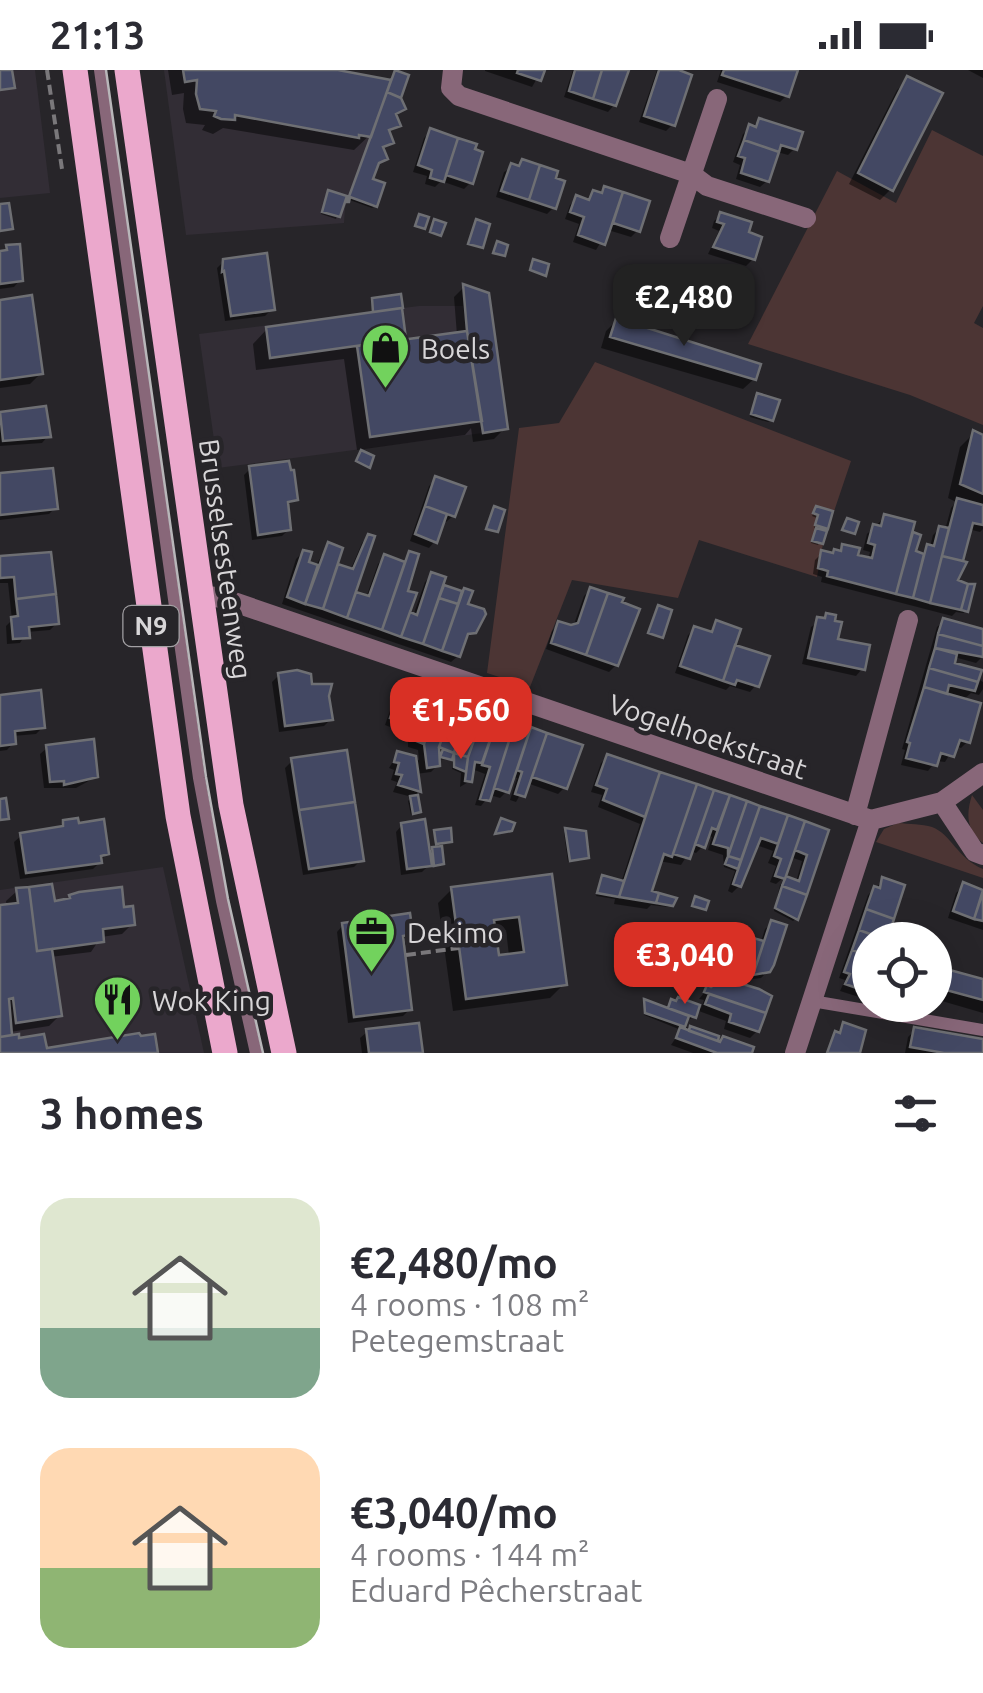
<!DOCTYPE html>
<meta charset="utf-8">
<style>
:root{--surface:#fff;--page:#f7f7f7;--text:#2b2b33;--muted:#7c7c81;--accent:#d93025}
body{margin:0;font-family:Ubuntu,sans-serif;background:var(--page);color:var(--text);height:100vh;display:flex;flex-direction:column;font-size:38px;white-space:nowrap}
*{box-sizing:border-box;margin:0}
p{font-size:32px;color:var(--muted)}
.icon{flex:none;width:55px;height:55px;fill:none;stroke:currentColor;stroke-width:2;stroke-linecap:round;stroke-linejoin:round}
.map{position:relative;height:983px;overflow:hidden}
.drawer{display:flex;flex-direction:column;background:var(--surface);flex:1}
.drawer>*{flex:none}
.tools{position:absolute;left:852px;top:852px;display:grid;gap:20px}
.tools a{display:grid;place-items:center;width:100px;height:100px;border-radius:50%;background:var(--surface);box-shadow:0 10px 40px #0002;font-size:50px}
.price{position:absolute;translate:-50% -85px;padding:0 22px;border-radius:20px;background:var(--accent);color:#fff;font-size:32px;line-height:65px;filter:drop-shadow(0 2px 5px #0008)}
.price::after{content:'';position:absolute;left:50%;top:60px;width:30px;height:22px;margin-left:-15px;background:inherit;clip-path:polygon(0 0,100% 0,50% 100%)}
.price.on{background:#222;color:#fff}
ul{padding:0;list-style:none}
li{display:flex;align-items:center;gap:30px;height:250px;padding:0 40px}
li span{display:grid;place-items:center;flex:none;width:280px;height:200px;border-radius:30px;color:#555}
li>.icon{margin-inline-start:auto}
span .icon{width:120px;height:120px;fill:#fffc;stroke-width:1}
li b{font-size:42px}
h2{display:flex;justify-content:space-between;align-items:center;height:120px;padding:0 40px;font-size:42px}
.status{display:flex;justify-content:space-between;align-items:center;height:70px;padding:0 50px;background:var(--surface);direction:ltr}
.status svg{height:28px;fill:currentColor}
.map>svg:first-child{display:block}
</style>
<div class="status"><b>21:13</b><svg viewBox="0 0 49 12"><path d="M0 12V9h3v3zM5 12V6h3v6zM10 12V3h3v9zM15 12V0h3v12zM26 1h20v11H26zM47 4h2v5h-2z"/></svg></div>
<div class="map">
<svg width="983" height="983" viewBox="0 0 983 983">
<rect width="100%" height="100%" fill="#272529"/>
<path fill="#322d35" d="M0,0H35L50,123L0,128Z
M164,0H338L391,10L345,138L344,153L186,165Z
M419,236H463L483,363L218,398L199,264Z
M163,797L204,983H0V820Z"/>
<path fill="#4c3534" d="M932,60L983,86V236L974,253L983,258V355L910,325L748,274L837,101L896,133Z
M595,292L851,391L823,474L817,507L699,470L678,528L572,510L530,617L487,603L519,358L559,353Z
M972,725L983,740V773C966,760 966,744 972,725Z
M898,753C909,754 922,754 932,757C951,764 958,789 983,799V808L876,772L884,759Z"/>
<path fill="#0007" fill-rule="evenodd" d="M168,0H339L336,3L391,12L395,58L387,61L370,110L375,136L372,138L344,128L336,149L321,144L329,123L348,129L373,62L354,80L223,58L213,64L202,60L205,55L186,53L183,39L184,23L172,25Z
M542,0L532,17L485,1V0Z
M573,0H626L614,35L608,42L564,27Z
M657,0H676L673,54L666,61L639,52Z
M721,0H792L787,25L780,32L717,12Z
M968,0H983V8Z
M908,9L891,119L880,130L849,114L897,20Z
M759,51L794,79L788,85L777,82L767,111L760,117L736,109L740,95L733,92L743,64Z
M431,61L471,112L464,119L441,111L435,117L425,114L427,106L413,102L424,68Z
M522,92L553,138L547,144L496,127L504,102Z
M605,119L647,133L637,161L631,167L608,160L596,180L573,172L579,154L565,149L570,135L576,128L585,131L593,123L599,125Z
M721,145L746,164L753,189L746,196L708,184L719,161L712,158L714,151Z
M0,182L20,210L14,217L0,219Z
M224,191L272,239L265,246L225,251L217,198Z
M658,202L691,213L699,206L715,251L708,258L644,236L651,209Z
M464,217L505,358L494,369L473,372L471,358L465,365L357,380L344,289L256,300L253,274L267,259L372,245L373,231L400,238L404,271L457,265L454,227Z
M0,233L41,303L30,314L0,318Z
M617,250L754,309L743,319L601,278L606,261Z
M758,326L771,350L768,352L750,347Z
M43,339L48,366L42,373L0,376V345Z
M974,363L983,367V459L980,462L968,459L955,512L966,541L963,543L956,542L952,546L821,512L822,507L813,504L815,490L822,483L831,485L843,477L855,487L868,490L870,482L863,480L867,464L885,447L918,466L913,483L919,485L930,477L933,465L940,458L945,460L951,438L956,432L948,428L960,377Z
M251,398L296,429L286,436L289,459L282,466L252,470L244,405Z
M0,406L55,438L49,444L0,450Z
M436,409L453,446L446,452L442,451L435,471L429,478L410,471L429,416Z
M816,439L825,458L818,475L811,473L818,459L814,458L817,448L812,446Z
M369,466L353,524L366,528L378,494L384,487L402,493L410,484L405,522L407,544L413,546L425,512L432,505L441,516L461,524L464,521L465,536L474,562L464,570L458,586L451,592L282,534L296,489L303,482L305,494L315,497L328,475L335,496L350,501L362,473Z
M0,489L57,553L50,560L27,562L20,573L7,574L6,556L12,550L8,513H0Z
M590,520L619,534L616,595L609,602L546,579L552,561L559,554L573,557L584,526Z
M827,546L836,571L862,599L856,606L802,594L811,557Z
M944,551L983,562V586L976,593L954,587L952,594L983,612V619L979,625L971,623L962,631L968,671L961,678L955,676L945,692L936,691L928,701L901,695L905,680L902,679L937,557Z
M717,553L756,615L750,622L730,616L726,620L675,603L688,565L695,559L709,564Z
M279,605L327,626L331,649L324,656L279,662L272,612Z
M403,616L580,677L565,717L558,724L527,713L516,732L510,730L517,708L512,707L507,721L500,728L490,725L481,736L475,735L485,704L472,699L470,711L460,717L461,703L452,699V690L437,689L438,695L431,702L416,704L418,741L411,745L408,731L412,727L393,722L397,712L391,710L394,700L389,698L398,683L419,690L418,680L408,677V664L385,655L396,623Z
M0,627L43,657L36,664L13,666V673L7,680L0,681Z
M47,678L96,707L76,718H44L40,684Z
M608,687L826,761L796,849L793,851L774,841L780,815L787,809L796,812L802,791L790,787L783,808L776,814L770,812L776,796L768,793L773,781L756,775L739,816L732,823L728,821L735,801L724,797L723,785L708,780L712,767L707,765L702,777L696,783L690,781L681,795L659,791L649,823L671,834L668,837L651,835L647,839L614,834L615,829L596,826L603,808L621,813L640,754L598,737L602,725L591,722L601,693Z
M292,691L361,790L354,797L303,805L285,698Z
M64,752L106,784L100,792L93,799L20,809L14,772L21,766L56,760Z
M402,755L427,785L434,778L435,762L450,771L439,775L442,793L439,796L432,797V792L422,802L401,805L396,762Z
M566,761L587,787L584,790L568,792L564,763Z
M550,806L564,914L550,928L453,941L438,833L452,819ZM506,860L509,886L497,888L493,861Z
M884,810L883,870H870V908L859,927L840,921L845,910L839,908L868,825Z
M963,816L983,823V860L948,848L956,823Z
M17,821L53,834L71,827L122,839L132,854L122,864L101,867L91,882L50,887L60,945L49,956L10,962L4,970L44,981L153,967L156,983H0V837H7L6,831Z
M772,853L768,901L761,908L745,910L728,905L724,908L719,907L728,892L733,894L736,887L742,880L746,881L754,870L761,872L765,859Z
M343,855L410,863L403,870L410,939L403,946L348,953L337,862Z
M935,899L983,912V943L935,929Z
M708,918L768,927L757,961L750,968L724,959L726,951L696,940L691,949L686,947L683,956L716,968L713,979H751L749,983H693L671,975L681,960L644,945V932L667,940L672,932L679,930L701,938L704,930L699,929Z
M416,955L420,983H362L360,968L367,962Z
M915,960L983,972V983H905L908,967Z"/>
<path fill="#434863" stroke="#6e6f73" stroke-width="2.5" fill-rule="evenodd" d="M0,0H12L15,18L0,20Z
M183,0H338L391,10L371,67L359,65V68L235,45V50L221,49L214,46L216,41L200,39L196,24L197,10L185,12Z
M395,0L409,5L401,28L387,22Z
M518,0H545L541,11L517,3Z
M575,0H602L593,29L569,21Z
M602,0H629L616,36L593,29Z
M659,0H679L692,5L675,56L644,46Z
M724,0H798L789,27L722,5Z
M907,6L943,23L893,121L858,103Z
M387,22L401,28L406,39L396,44L401,56L389,60L394,73L383,77L388,89L379,93L373,109L385,113L377,137L350,127L349,132H347Z
M759,48L803,62L797,80L781,75L779,82L744,70L749,54L756,57Z
M430,58L458,68L444,112L430,108L432,100L418,95Z
M458,68L477,74L475,79L483,82L473,114L446,105Z
M744,70L779,82L769,112L741,103L745,88L738,86Z
M522,89L540,95L529,130L501,121L511,93L519,96Z
M540,95L558,101L556,108L565,111L556,139L529,130Z
M604,116L623,122L605,175L578,165L584,147L570,142L576,125L589,130L593,120L602,123Z
M328,120L347,126L340,147L322,142Z
M623,122L650,131L640,162L613,153Z
M9,133L13,159L0,161V134Z
M720,142L752,152L749,162L762,167L755,190L713,177L724,154L717,152Z
M419,144L429,147L425,159L415,156Z
M434,149L446,153L441,166L430,162Z
M476,149L490,154L483,178L468,174Z
M497,171L508,175L505,186L493,183Z
M20,174L23,211L0,214V181L7,180L6,175Z
M267,183L275,240L231,246L224,201L222,202L223,189Z
M533,189L549,194L546,206L530,200Z
M658,198L695,212L698,203L730,214L717,253L649,230Z
M624,201L640,207L633,228L617,224Z
M463,214L489,223L508,359L483,363L467,261Z
M401,224L403,238L373,242L372,228Z
M32,225L43,304L0,310V230Z
M402,238L406,269L270,288L266,257Z
M616,248L761,294L756,310L610,267Z
M467,261L482,351L370,367L357,276Z
M757,323L780,330L773,351L751,344Z
M46,336L51,367L3,371L0,342Z
M973,360L983,365V424L960,414Z
M361,380L374,386L370,398L356,391Z
M289,391L291,400H294L298,430L288,432L291,460L258,465L249,396Z
M53,398L58,439L0,445V403Z
M435,406L466,417L455,447L425,436Z
M957,428L983,435V455L973,453L963,491L942,486Z
M425,436L447,444L437,473L415,464Z
M494,436L505,440L498,462L486,459Z
M816,436L833,441L828,459L815,455L818,445L813,443Z
M884,444L915,452L896,524L827,506L828,501L818,498L821,480L833,483L834,479L841,481L842,474L860,478L858,485L872,488L875,475L868,473L873,454L881,456Z
M847,448L859,452L855,464L842,460Z
M939,456L949,458L930,533L913,528L927,474L934,476Z
M816,458L827,461L823,474L812,471Z
M913,462L921,465L916,481L924,484L913,528L896,524Z
M368,464L375,466L347,548L323,539L338,494L353,499Z
M328,472L343,478L323,539L305,534Z
M303,480L312,482L309,492L318,495L305,534L287,527Z
M409,481L419,484L408,521L417,523L401,567L382,560Z
M51,482L56,524L16,529L14,507L0,508V486Z
M384,484L405,492L382,560L347,548L356,522L369,526Z
M942,486L967,492L958,510L968,514L961,540L930,533Z
M431,502L446,507L423,574L401,567L410,542L417,545Z
M968,514H975L968,542L961,540Z
M444,515L462,521L458,534L439,528Z
M590,517L608,523L586,585L551,573L558,551L571,555L578,553Z
M464,518L473,521L468,534L484,539L486,544L476,563L468,564L460,587L442,581Z
M608,523L624,528L622,532L640,539L618,596L586,585Z
M56,524L59,554L29,557L30,568L13,569L11,547L18,546L16,529Z
M439,528L458,534L442,581L423,574Z
M658,535L672,540L663,568L648,563Z
M826,543L836,545L835,551L842,552L838,569L870,575L865,600L808,588L817,547L825,548Z
M943,548L983,559V576L938,564Z
M716,550L741,559L723,611L680,596L694,556L712,562Z
M938,564L983,576V587L935,578Z
M735,575L770,586L759,617L737,610L735,615L723,611Z
M935,578L957,584L955,593L982,600L978,612L929,598Z
M929,598L978,612L975,621L949,615L947,624L924,617Z
M297,600L311,604L312,614H332L329,626L333,650L285,656L278,603Z
M402,614L426,622L414,658L390,648Z
M924,617L981,633L970,673L960,670L954,687L941,683L937,696L906,688L910,673L907,672Z
M41,620L45,658L15,661L16,674L0,676V625Z
M426,622L441,627L424,674L414,670L413,661Z
M441,627L455,632L439,677L440,696L427,698L424,674Z
M455,632L468,636L454,683L439,677Z
M468,636L484,642L468,687L454,683Z
M484,642L498,647L482,693L475,692L472,712L465,711L468,687Z
M498,647L515,652L490,731L480,729L490,697L482,695Z
M515,652L531,657L509,723L494,718Z
M531,657L547,663L525,727L515,724L522,702L517,700Z
M547,663L583,675L567,719L532,707Z
M94,669L98,707L64,715V711L50,712L46,675Z
M443,679L454,683L452,690L440,687Z
M347,680L355,732L299,740L291,688Z
M397,681L416,686L421,722L398,715L402,705L396,704L399,693L394,692Z
M454,683L468,687L466,702L454,697Z
M607,684L660,702L645,747L603,730L607,719L596,715Z
M660,702L697,714L672,787L664,784L652,821L659,823L656,833L619,827Z
M697,714L714,720L690,789L673,784Z
M714,720L730,725L717,760L712,758L705,778L695,774Z
M418,725L421,742L413,744L410,726Z
M730,725L747,731L728,786V778L713,774Z
M6,728L9,749L0,750V729Z
M747,731L760,736L741,790L728,786Z
M355,732L364,791L309,799L299,740Z
M760,736L788,745L778,774L761,768L741,817L733,814Z
M788,745L805,751L785,809L775,806L781,789L774,786Z
M78,748L79,753L104,749L109,784L101,786L102,793L26,803L20,763L63,756V750Z
M501,748L515,753L512,761L495,764Z
M425,749L432,796L407,799L401,753Z
M805,751L829,760L807,825L782,816L786,806L799,811L807,785L795,780Z
M451,758L452,772L436,774L434,760Z
M565,758L586,761L589,788L570,791Z
M442,776L444,794L434,796L432,777Z
M728,786L741,790L738,799L725,794Z
M552,804L567,915L466,929L451,817ZM519,847L524,882L499,885L494,850Z
M602,805L624,811L619,827L597,823Z
M882,807L905,815L894,849L866,839L874,816L880,818Z
M963,812L983,820L974,849L953,841Z
M52,814L55,831L70,828L69,825L79,822L122,817L124,837L133,836L135,855L103,859L104,872L37,881L29,817Z
M782,816L807,825L798,850L775,838Z
M29,817L37,881L52,879L62,946L16,953L13,928L9,929L12,965L0,967V835L18,833L16,818Z
M983,822V851L974,849Z
M659,823L677,828L673,836L656,833Z
M695,826L709,831L706,840L692,836Z
M866,839L894,849L887,870L859,860Z
M410,843L413,864L403,866L412,940L354,947L342,853Z
M771,850L787,855L774,895L770,902L753,905Z
M859,860L887,870H870V886L852,880Z
M753,868L764,871L753,905L734,899L733,903L724,901L727,889L737,892L742,878L750,880Z
M852,880L870,886L868,922L845,914L850,904L844,902Z
M935,896L983,909V930L935,917Z
M723,908L759,919L772,926L766,943L704,922L707,915L711,917Z
M709,924L766,943L759,962L729,952L731,944L705,934Z
M678,927L700,935L696,948L668,938L671,929L676,931Z
M644,929L689,946L685,957L645,943Z
M843,952L866,960L860,983H827L835,961L840,963Z
M419,953L423,983H369L366,959Z
M690,956L719,966L718,971L689,961Z
M680,957L720,972L723,966L754,977L752,983H717L676,968Z
M914,957L983,969V983H944L910,977Z
M139,963L141,966L155,964L158,983H0V967L19,964V968L44,964L47,978Z"/>
<g fill="none" stroke-linecap="round" stroke-linejoin="round">
<path stroke="#7a787b" stroke-width="4" stroke-dasharray="10 5" stroke-linecap="butt" d="M47,0L62,99
M406,885L459,878"/>
<path stroke="#886779" stroke-width="12" d="M100,0L199,708L222,831L256,983
M812,931L983,960"/>
<path stroke="#886779" stroke-width="20" d="M453,0L451,18L459,26L691,104L707,116L806,148
M670,168L717,29
M201,525L222,528L871,750L942,732L983,703
M942,732L975,782L983,785
M855,745L908,550
M795,983L871,750"/>
<path stroke="#eba8cc" stroke-width="25" d="M75,0L178,746L225,983
M127,0L231,735L284,983"/>
<path stroke="#b8b6b9" stroke-width="2.5" d="M106,0L206,707L228,829L263,983"/>
</g>
<defs>
<symbol id="shop-pin" viewBox="-11 -11 22 30"><path d="M0 17L-7.5 6A9.5 9.5 0 1 1 7.5 6Z" fill="#72d25d" stroke="#272529"/><path d="M-5-2.5h2.3a2.7 3.5 0 0 1 5.4 0H5L5.5 6h-11ZM-1.5-2.5h3a1.5 2.3 0 0 0-3 0Z" fill="#111"/></symbol>
<symbol id="office-pin" viewBox="-11 -11 22 30"><path d="M0 17L-7.5 6A9.5 9.5 0 1 1 7.5 6Z" fill="#72d25d" stroke="#272529"/><path d="M-6-3h4V-5.5h4V-3h4V5H-6ZM-1-4.5V-3h2v-1.5ZM-6 0V1H6V0Z" fill="#111"/></symbol>
<symbol id="restaurant-pin" viewBox="-11 -11 22 30"><path d="M0 17L-7.5 6A9.5 9.5 0 1 1 7.5 6Z" fill="#72d25d" stroke="#272529"/><path d="M-5-6h1v4h1v-4h1v4h1v-4h1v5L-1.5 .5V6h-2V.5L-5-1ZM5-6V6H3V1.5H1.5Q1.5-4 5-6Z" fill="#111"/></symbol>
</defs>
<g fill-rule="evenodd">
<use href="#shop-pin" x="358" y="250" width="55" height="75"/>
<use href="#office-pin" x="344" y="834" width="55" height="75"/>
<use href="#restaurant-pin" x="90" y="902" width="55" height="75"/>
</g>
<g text-anchor="middle" dominant-baseline="central" stroke-width="9" stroke-linejoin="round" paint-order="stroke">
<rect fill="#272529" stroke="#a3a1a4" stroke-width="2.5" x="123.5" y="536" width="55" height="40" rx="8"/>
<g font-size="25" font-weight="bold" fill="#d8d6d8">
<text x="151" y="556">N9</text>
</g>
<g font-size="28" fill="#d8d6d8" stroke="#272529" text-anchor="start">
<text x="421" y="278">Boels</text>
<text x="407" y="862">Dekimo</text>
<text x="152" y="930">Wok King</text>
</g>
<g font-size="28" fill="#d8d6d8" stroke="#272529">
<text transform="translate(226 489) rotate(82)">Brusselsesteenweg</text>
<text transform="translate(708 666) rotate(19)">Vogelhoekstraat</text>
</g>
</g>
</svg>
<div class="tools">
<a><svg class="icon" aria-label="locate" viewBox="0 0 24 24"><circle cx="12" cy="12" r="6"/><path d="M12 2v4M12 18v4M2 12h4M18 12h4"/></svg></a>
</div>
<b class="price on" style="left:684px;top:279px">€2,480</b>
<b class="price" style="left:461px;top:692px">€1,560</b>
<b class="price" style="left:685px;top:937px">€3,040</b>
</div>
<section class="drawer">
<h2>3 homes<svg class="icon" aria-label="filters" viewBox="0 0 24 24"><path d="M4 7h16M4 17h16"/><circle cx="9" cy="7" r="2"/><circle cx="15" cy="17" r="2"/></svg></h2>
<ul>
<li><span style="background:linear-gradient(#dfe7d0 65%,#7fa58c 0)"><svg class="icon" aria-label="home" viewBox="0 0 24 24"><path d="M3 11l9-7 9 7M6 9v11h12V9"/></svg></span><div><b>€2,480/mo</b><p>4 rooms · 108 m²</p><p>Petegemstraat</p></div></li>
<li><span style="background:linear-gradient(#ffd9b3 60%,#8fb573 0)"><svg class="icon" aria-label="home" viewBox="0 0 24 24"><path d="M3 11l9-7 9 7M6 9v11h12V9"/></svg></span><div><b>€3,040/mo</b><p>4 rooms · 144 m²</p><p>Eduard Pêcherstraat</p></div></li>
</ul>
</section>
